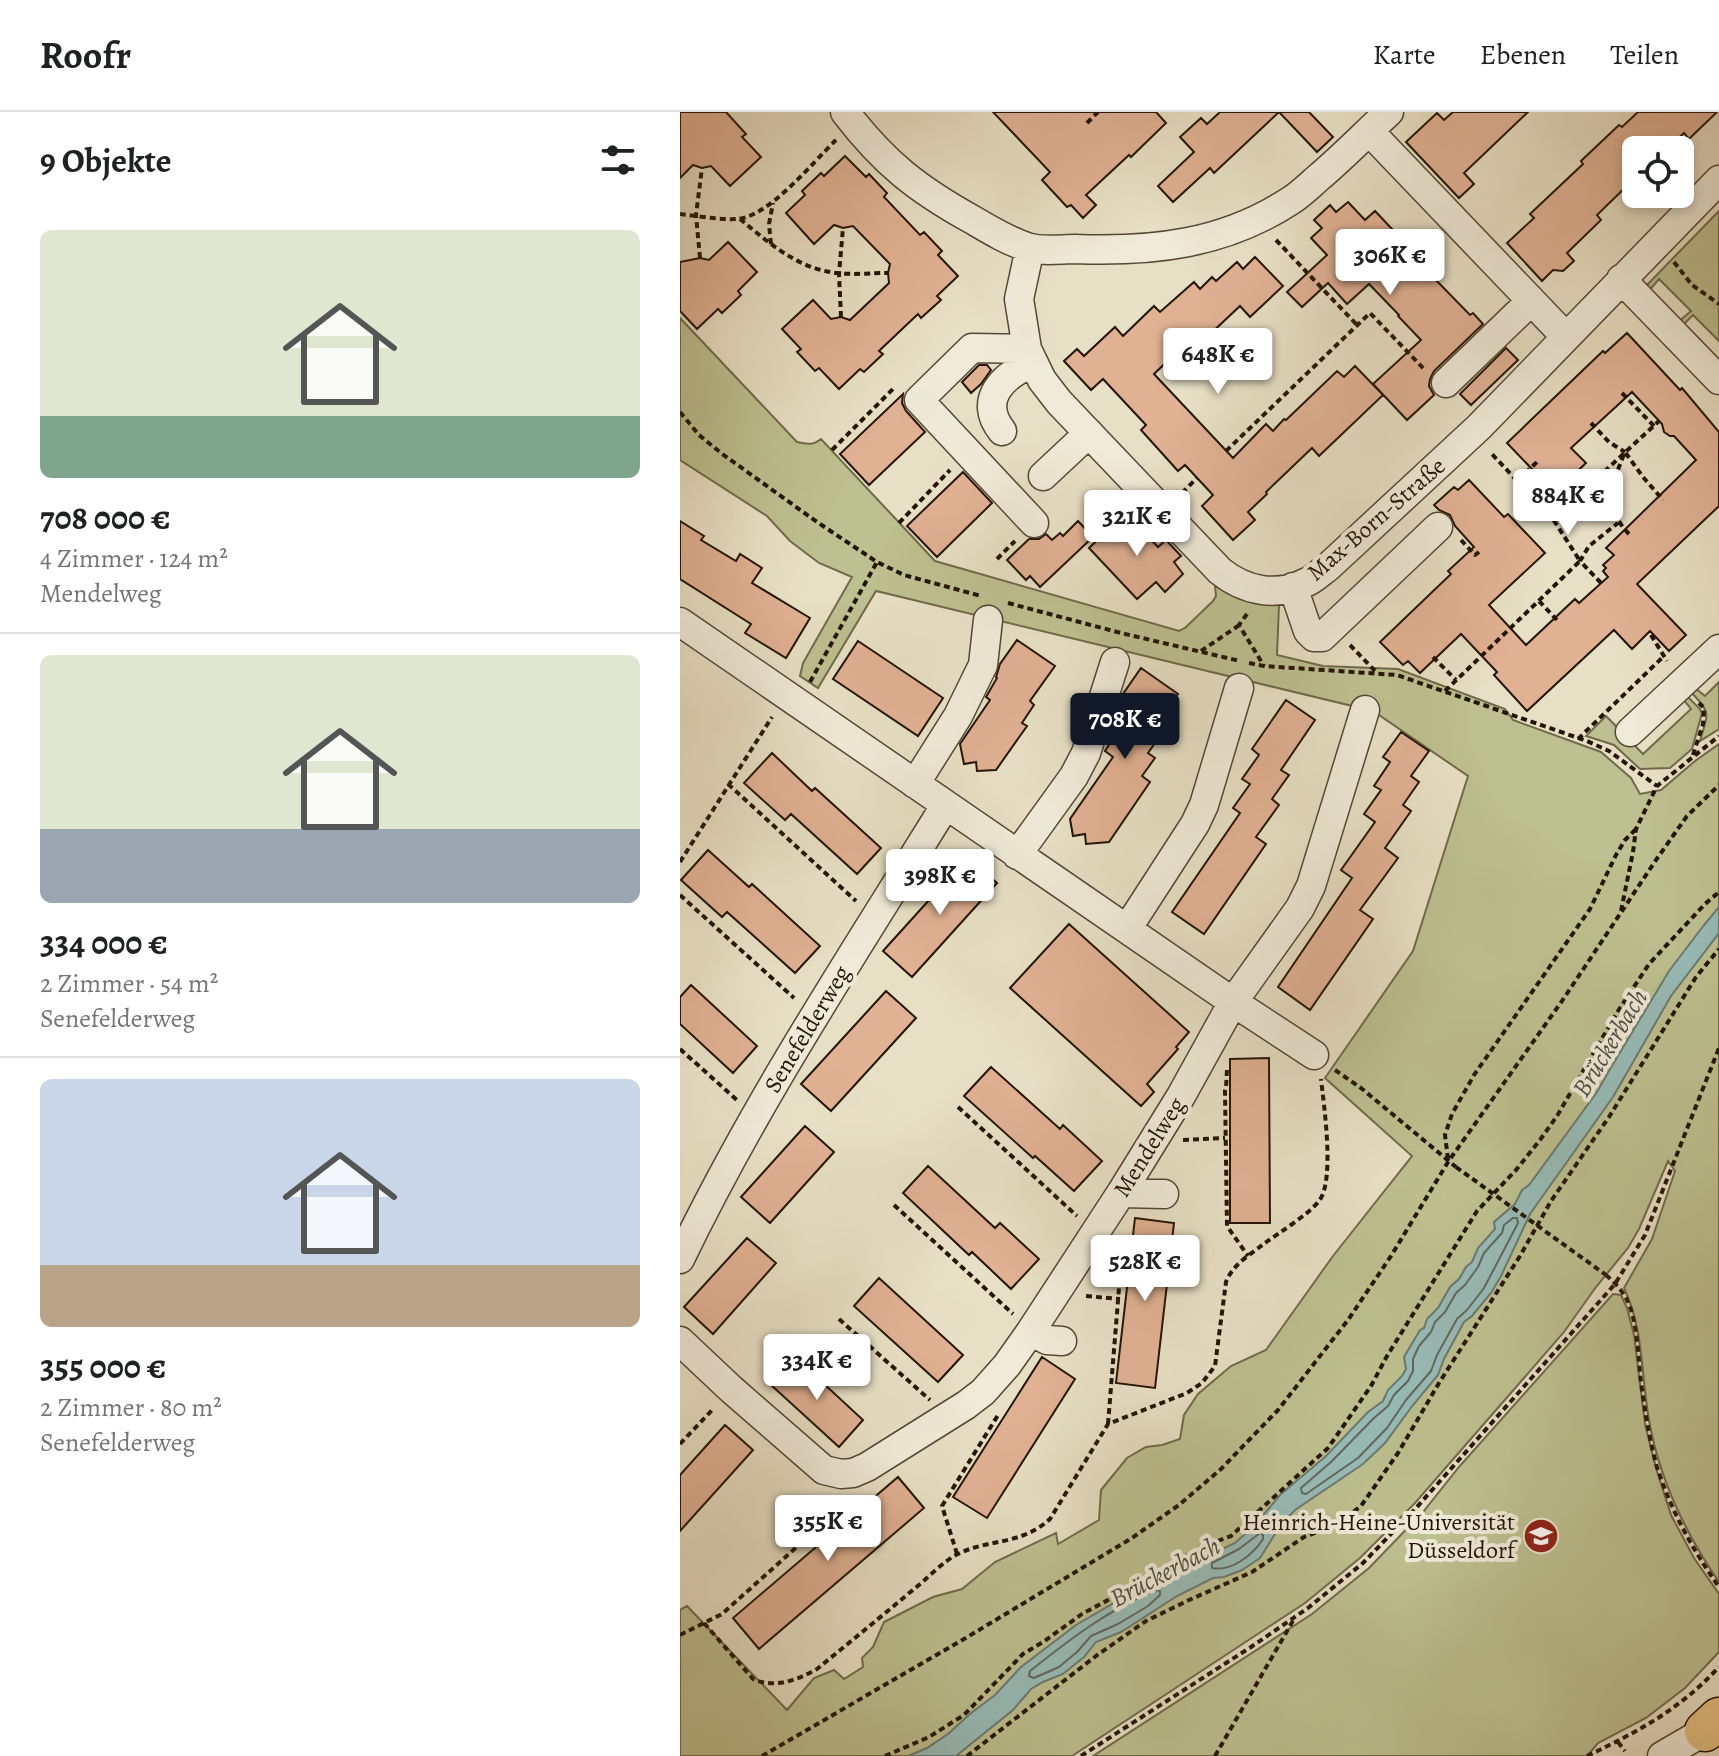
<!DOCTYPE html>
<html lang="de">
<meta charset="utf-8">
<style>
:root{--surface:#fff;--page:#f2f2f2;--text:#202124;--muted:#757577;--line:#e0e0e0;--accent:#111827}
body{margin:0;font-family:Alegreya,serif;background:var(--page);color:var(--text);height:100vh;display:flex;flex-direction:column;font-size:30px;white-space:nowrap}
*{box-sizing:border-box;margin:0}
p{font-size:26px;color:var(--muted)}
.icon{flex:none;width:44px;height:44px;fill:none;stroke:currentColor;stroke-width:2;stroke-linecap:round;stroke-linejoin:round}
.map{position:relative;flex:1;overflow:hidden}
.side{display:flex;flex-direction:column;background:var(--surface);width:680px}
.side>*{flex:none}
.tools{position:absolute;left:942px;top:24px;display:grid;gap:16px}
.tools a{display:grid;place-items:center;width:72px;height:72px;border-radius:12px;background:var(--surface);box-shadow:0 4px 12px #0003;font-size:40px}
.price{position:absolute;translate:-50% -68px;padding:0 18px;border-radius:8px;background:#fff;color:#222;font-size:26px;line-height:52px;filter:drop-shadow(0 2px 4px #0008)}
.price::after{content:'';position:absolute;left:50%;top:48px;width:24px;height:18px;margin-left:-12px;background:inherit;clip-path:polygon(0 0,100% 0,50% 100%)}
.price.selected{background:var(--accent);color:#fff}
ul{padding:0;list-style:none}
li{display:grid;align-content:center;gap:16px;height:424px;padding:0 40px}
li+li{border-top:2px solid var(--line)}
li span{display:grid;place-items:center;height:248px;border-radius:12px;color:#555}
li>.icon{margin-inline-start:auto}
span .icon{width:144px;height:144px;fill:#fffc;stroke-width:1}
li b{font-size:34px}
h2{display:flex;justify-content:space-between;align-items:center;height:96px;padding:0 40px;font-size:34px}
header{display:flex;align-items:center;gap:48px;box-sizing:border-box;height:112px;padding:0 40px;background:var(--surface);border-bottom:2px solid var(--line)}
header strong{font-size:38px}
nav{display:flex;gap:44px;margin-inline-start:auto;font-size:28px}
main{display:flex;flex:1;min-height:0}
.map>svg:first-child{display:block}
</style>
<header>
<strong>Roofr</strong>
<nav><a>Karte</a><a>Ebenen</a><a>Teilen</a></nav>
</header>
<main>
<section class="side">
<h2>9 Objekte<svg class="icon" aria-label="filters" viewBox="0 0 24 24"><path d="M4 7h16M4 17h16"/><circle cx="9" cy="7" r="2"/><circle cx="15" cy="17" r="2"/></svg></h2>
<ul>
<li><span style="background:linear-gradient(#dfe7d0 75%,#7fa58c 0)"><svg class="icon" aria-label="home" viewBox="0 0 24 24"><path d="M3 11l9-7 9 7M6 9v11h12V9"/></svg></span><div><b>708 000 €</b><p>4 Zimmer · 124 m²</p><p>Mendelweg</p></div></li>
<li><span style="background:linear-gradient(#dfe7d0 70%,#9aa5b1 0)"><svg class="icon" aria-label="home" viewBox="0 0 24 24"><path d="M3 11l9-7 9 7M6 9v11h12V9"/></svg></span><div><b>334 000 €</b><p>2 Zimmer · 54 m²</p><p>Senefelderweg</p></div></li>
<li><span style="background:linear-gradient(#c9d6e8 75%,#b9a48a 0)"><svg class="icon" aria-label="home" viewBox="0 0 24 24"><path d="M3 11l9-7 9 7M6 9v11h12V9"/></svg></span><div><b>355 000 €</b><p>2 Zimmer · 80 m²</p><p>Senefelderweg</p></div></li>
</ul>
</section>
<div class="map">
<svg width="1039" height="1644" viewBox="0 0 1039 1644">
<rect width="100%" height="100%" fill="#e8e0c5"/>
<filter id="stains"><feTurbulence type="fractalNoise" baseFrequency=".0025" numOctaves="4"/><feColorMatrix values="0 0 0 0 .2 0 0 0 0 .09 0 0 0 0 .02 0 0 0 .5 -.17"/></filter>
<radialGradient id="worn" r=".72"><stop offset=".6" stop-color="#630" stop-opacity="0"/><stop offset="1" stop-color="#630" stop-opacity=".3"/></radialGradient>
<path fill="#bdc090" stroke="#706a4b" stroke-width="2" d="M1039,99V229L1013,203L1001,215L997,211L1011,199L979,167L968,180L964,176Z
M0,206L117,330C127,332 132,334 141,327L255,449L499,519L505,516L533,489L536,484L535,474L570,489L599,493L597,543L643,554L718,557L825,597L833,608L921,640L951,666L960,682L981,678L1015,649L1039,632V1470C1006,1422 979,1366 969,1308C961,1263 964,1218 944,1176L972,1127L995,1059L988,1049L959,1117L948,1136L916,1175L884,1220L735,1391L680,1446L625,1491L392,1644H0V1498L7,1494L107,1598L134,1566L154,1558L164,1567L183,1555L182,1546L193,1535L204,1510L253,1485L282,1477L315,1450L376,1421L378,1432L419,1408L421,1378L447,1346L466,1335L482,1333L500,1327L504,1303L518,1282L551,1254L586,1238L653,1144L732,1044L645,966L733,839L788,664L693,599L196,479L138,576L120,564L123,551L172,465L139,451L110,429L87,404L0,348Z
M1039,570V617L1020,629C1028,600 1032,602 1010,579L1015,576L1025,584Z
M1006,583L1019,596L1022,601L1012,637L990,656L960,657L934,633L906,624L926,604L963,642L1011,597L1003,587Z
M933,1182L941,1183L947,1196L954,1223L965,1312L976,1356L991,1403L1014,1446L1039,1482V1540L1005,1576L966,1606L918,1631L907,1644H413L632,1502L689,1456L743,1400L779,1355Z"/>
<path fill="#98bcb8" stroke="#6a7971" stroke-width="2" d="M1039,795V821L991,884L933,985L850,1102L821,1164L811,1181L792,1204L784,1210L764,1247L758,1263L733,1293L705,1331L683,1352L615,1398L600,1414L580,1446L562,1458L544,1465L533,1466L497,1484L441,1520L416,1530L404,1545L383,1562L363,1570L351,1577L333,1598L276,1644H228L247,1636L268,1622L291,1601L315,1583L341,1555L396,1513L458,1477L555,1431L573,1415L601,1382L646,1344L688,1300L703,1289L708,1278L722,1264L726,1257L724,1245L740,1218L744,1216L747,1207L758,1196L770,1175L779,1167L786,1155L792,1150L798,1136L815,1117L814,1110L835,1092L842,1078L849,1073L917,980L930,957L989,859L1024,813Z"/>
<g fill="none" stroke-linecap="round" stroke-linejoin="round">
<path stroke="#5e685f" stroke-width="2" d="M833,1106H837L838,1111L804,1176L787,1198L777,1207L757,1243L751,1259L726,1288L707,1316L678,1346L626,1382L622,1381L621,1376L651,1350L694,1306L708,1294L714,1283L728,1269L733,1259V1247L739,1234L751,1220L755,1210L765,1200L776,1181L785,1173L798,1155L804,1141L822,1121L824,1113Z
M580,1421L583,1423V1427C573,1443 551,1460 532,1456V1451L559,1437Z
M476,1478L480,1479V1483L468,1494L438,1512L411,1524L397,1540L379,1555L354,1566L349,1564L350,1559C389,1528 429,1497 476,1478Z"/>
</g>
<path fill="#e0b193" stroke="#241406" stroke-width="2" d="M0,0H46L66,22L62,25L81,45L50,74L31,54L22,56L13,53L0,66Z
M313,0H476L486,11L451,45L449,43L406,83L416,93L403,106L391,93L387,95L362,68L370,60Z
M540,0H599L534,61L530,56L493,90L478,74L514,40L500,25L521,6L527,12Z
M599,0H629L653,25L637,40Z
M773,0H848L784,61L794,72L779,86L726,30L757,1L764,8Z
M958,0H1037L1009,27L1004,21L986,38H956V65L917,103L921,108L887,141L894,149L883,159L873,158L862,169L827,131L854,106L850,102L903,52L901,49L939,13L942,15Z
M165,44L186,65L189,62L207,81L204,85L240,123L244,120L262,139L258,143L278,164L257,184L261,188L241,206L238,202L199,239L203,242L184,260L180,257L159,277L139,256L135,259L117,240L121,237L102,217L133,188L151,207L161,205L170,208L209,171L208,161L210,152L173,114L163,116L154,113L134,132L106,101L125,83L122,79L141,61L144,64Z
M668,90L685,108L695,99L729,135L727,137L752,164L790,203L793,201L803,212L754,259L750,267L749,274L754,283L727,308L693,272L741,228L718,204L719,203L689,172L667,192L648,171L622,195L607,180L647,143L631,126L642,116L634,108L650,93L656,100Z
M48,130L77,160L58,179L61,183L42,201L38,197L17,217L0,199V150L20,146L29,148Z
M575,145L603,174L570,205L560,194L527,225L520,218L474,262L553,346L586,312L593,319L604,307L606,308L657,259L664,265L675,254L703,283L639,344L632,336L586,380L587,382L568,400L575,408L553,428L522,394L533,383L505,353L498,359L461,318L466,313L423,267L411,278L384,249L397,237L404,244L435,215L443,224L474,194L480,200L514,170L520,177L532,165L536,169L557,150L563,157Z
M947,221L1000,278L1002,276L1039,320V394L957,472L1006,523L989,539L970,519L952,537L934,518L847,599L814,563L817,560L781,522L740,561L728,549L723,553L700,530L771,462L768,459L794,435L775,414L770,403L759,398L754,393L774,375L778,378L789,368L824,405L828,402L865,441L809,493L846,533L895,487L899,491L928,465L923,459L926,456L923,453L934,443L926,436L1016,348L994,324H990L984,320L982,312L952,280L891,336L906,351L887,369L884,366L872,378L827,331L923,239L925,241Z
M826,236L838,248L791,293L780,282Z
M299,253H307L311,258L301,272L291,281L282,270Z
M223,282L222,291L226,299L245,320L189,373L160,342Z
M283,360L312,391L257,445L227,414Z
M446,401L478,435L486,428L501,444L494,450L503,462L485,480L476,470L457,487L409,436Z
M0,409L24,424L21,428L56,449L60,442L82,456L72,471L130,506L106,546L65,521L71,512L0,467Z
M398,409L413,425L360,475L350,464L346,468L327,448L349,427H359L366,422L372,428L380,421L383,424Z
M337,528L375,554L350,589L354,593L342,611L347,614L316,658L297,659L296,650L284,652L280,632L310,588L306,585L317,566L316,565L320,552Z
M178,529L263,586L238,624L153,567Z
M461,556L498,582L472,618L480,624L468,641L475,646L462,664L470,670L429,730L406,732L405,722L393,724L390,707L433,645L425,639L437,620L432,616L443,598L439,595L443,582Z
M606,588L635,608L601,658L609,663L592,687L599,693L576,725L586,732L524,822L492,800L560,701L553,696L570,672L562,667L579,643L572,637Z
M721,620L749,639L731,664L739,670L723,693L731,699L705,736L718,746L680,798L693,807L630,898L598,875L672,766L661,758L695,710L684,702L701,678L694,674L710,650L703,645Z
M92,641L132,679L135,676L201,736L177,762L111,702L105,708L64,671Z
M28,738L69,775L72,772L140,834L115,861L47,800L42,805L1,768Z
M288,745L317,771L232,865L203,839Z
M389,812L509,920L496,935L498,937L467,972L474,980L461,994L330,876Z
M11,873L77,934L53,961L0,912V885Z
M206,879L236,906L151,999L121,972Z
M589,946L590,1111H550V947Z
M311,955L380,1017L383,1013L422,1049L394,1079L355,1044L353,1046L284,984Z
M125,1014L154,1040L90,1111L61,1085Z
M248,1054L315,1116L320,1111L359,1147L331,1177L292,1140L289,1143L223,1081Z
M455,1106L494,1111L475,1276L436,1271Z
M67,1126L96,1151L33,1222L4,1195Z
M199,1166L283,1243L258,1270L174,1194Z
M362,1245L395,1267L307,1406L273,1385Z
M116,1246L183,1308L159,1335L91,1273Z
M45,1313L73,1338L0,1419V1363Z
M218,1365L244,1396L79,1537L53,1506Z"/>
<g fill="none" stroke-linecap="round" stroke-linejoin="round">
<defs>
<path id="minor" d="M165,0C204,51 237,77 293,108C310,118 328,129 347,135C361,140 381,137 395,137C473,140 544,132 610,89C620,83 629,74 638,66C663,45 685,22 709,0
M689,19L886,225
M350,136L339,187L347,237L362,268L379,290L540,459C565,479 597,486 627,470C634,467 641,460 648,455L799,315L1039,68
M941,167L1039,268
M347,237L292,236L239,288L354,411
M766,271L851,189
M322,319C297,288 323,263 353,251
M363,364L409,321
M613,475L628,519L634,525H642L758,415
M0,510L553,890L634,943
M950,620L1039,537
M235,672L278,604L303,553L308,508
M337,743L394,664L406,641L435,550
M447,817L515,712L524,693L559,576
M441,1081L484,1082
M0,1147C76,989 173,843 265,694
M351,1219L367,1228L382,1229
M0,1229L51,1277L144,1358L161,1362L173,1361L187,1355L286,1293L303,1280L327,1253L351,1219L441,1081L501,984L553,890L620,796L631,774L685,598
M982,1644L1025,1619L1039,1614"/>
<path id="highway" d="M1025,1619L1039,1606"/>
</defs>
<use href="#minor" stroke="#554736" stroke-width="31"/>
<use href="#highway" stroke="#241406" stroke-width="43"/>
<path stroke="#241406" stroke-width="4" stroke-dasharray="6 4" stroke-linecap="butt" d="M407,11L418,0
M0,102C18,104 39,108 57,107C89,105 133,50 156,28
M60,107C89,131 118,157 157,161C173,163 191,161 208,161
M596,128L677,213
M91,132L89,112L93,91
M20,146L16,103L22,56
M994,150L1012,173L1039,192
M161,205L159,162L163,116
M942,281L974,314
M0,300L19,323L41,341L137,410L197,450L224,463L301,484
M911,311L929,330L945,340
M152,338L215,275
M546,339L690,201L745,258
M838,368L857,350
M502,381L517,366
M873,407L979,309
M219,411L270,358
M949,422C922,394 932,372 945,340L963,365L983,388
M781,428L795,443L799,440
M317,447L335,429
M921,471L900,449L909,434L938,411
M859,489L877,508
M328,491L441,521L560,549
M567,502L559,513L584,554
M971,523L987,549
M670,533L696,560
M521,539L558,514
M753,545L776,568
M569,551L584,554L717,563L907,629L929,639L977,674
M130,570L197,450
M765,579L900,449L873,407L810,340
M898,627L984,544
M1013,643L1023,612L1024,596L1019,591
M48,672L176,789
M0,750L92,605
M0,783L114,886
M941,799L953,740L956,717L977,674L1039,624
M0,937L58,989
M547,958L546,976L545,979L547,1114L568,1144
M655,958L681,976L776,1055
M278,995L397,1104
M503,1028L545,1026
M768,1047L765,1023L772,1002L794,963L910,797L936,743L945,728L956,717
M214,1093L333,1202
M926,1163C933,1169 941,1177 946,1186C958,1208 958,1246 961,1270C965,1299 969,1327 977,1355C991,1399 1013,1438 1039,1475
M406,1184L440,1187
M159,1207L250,1288
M428,1312L440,1164L447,1124
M0,1332L34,1296
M277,1442L262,1394L318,1303
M24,1511L73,1567C95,1577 117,1568 137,1557C170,1530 202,1504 234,1477C247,1467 263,1449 278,1442C310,1426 340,1434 370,1407L428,1312L507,1281L522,1271L535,1254L546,1170C553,1152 571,1142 585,1131C600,1120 628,1103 639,1089C655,1069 644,994 641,967
M0,1523L42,1502L168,1389
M938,1630L945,1639
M82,1644L284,1527L452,1426L499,1393L541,1357L598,1298L668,1208L711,1144L768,1050L882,889L976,748L1007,704L1039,673
M205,1644L249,1625L284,1603L343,1542L363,1530L402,1502L482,1459L518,1436L551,1424L648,1336L691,1274L707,1244L797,1099L836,1058L860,1028L877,1004L938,899L969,852L1025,792L1039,780
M287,1644L416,1544L466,1509L507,1489L572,1460L624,1425L656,1413L681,1394L718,1341L759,1271L840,1144L871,1089L929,1005L1016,865L1039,837
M401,1644L571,1535L628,1496L683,1451L737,1395L935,1172L965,1123L1039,936
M535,1644L614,1507
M907,1644C959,1619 999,1598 1039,1555"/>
<use href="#minor" stroke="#f0ebd9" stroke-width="28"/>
<use href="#highway" stroke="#e4c082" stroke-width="40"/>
<path stroke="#241406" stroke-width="4" stroke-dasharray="6 4" stroke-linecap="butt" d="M776,1055L926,1163"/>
</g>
<defs>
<symbol id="university-disc" viewBox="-11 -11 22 22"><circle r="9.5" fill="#8f2418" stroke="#f0ebd9"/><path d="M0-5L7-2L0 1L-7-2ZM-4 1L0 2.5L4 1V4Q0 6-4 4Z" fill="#fff"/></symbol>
</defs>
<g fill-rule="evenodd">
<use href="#university-disc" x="841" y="1404" width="40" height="40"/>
</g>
<g text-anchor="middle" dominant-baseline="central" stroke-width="8" stroke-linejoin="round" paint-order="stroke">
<g font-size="24" fill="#241406" stroke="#f0ebd9">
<text transform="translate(696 407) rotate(-41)">Max-Born-Straße</text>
<text transform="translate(127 917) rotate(-59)">Senefelderweg</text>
<text transform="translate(469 1035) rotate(-58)">Mendelweg</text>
</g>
<g font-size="24" fill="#241406" stroke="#f0ebd9" text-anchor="end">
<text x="835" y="1410">Heinrich-Heine-Universität<tspan x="835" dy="28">Düsseldorf</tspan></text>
</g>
<g font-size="26" font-style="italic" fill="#4d4f44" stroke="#f0ebd9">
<text transform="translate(930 931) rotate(-59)">Brückerbach</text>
<text transform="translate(485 1460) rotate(-28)">Brückerbach</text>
</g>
</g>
<rect width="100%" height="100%" filter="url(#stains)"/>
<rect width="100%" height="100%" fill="url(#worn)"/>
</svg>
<div class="tools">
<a><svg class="icon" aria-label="locate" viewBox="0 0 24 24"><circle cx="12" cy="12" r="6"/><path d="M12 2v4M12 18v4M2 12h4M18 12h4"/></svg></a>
</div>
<b class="price" style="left:710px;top:185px">306K €</b>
<b class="price" style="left:538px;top:284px">648K €</b>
<b class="price" style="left:888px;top:425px">884K €</b>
<b class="price" style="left:457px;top:446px">321K €</b>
<b class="price selected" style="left:445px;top:649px">708K €</b>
<b class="price" style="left:260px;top:805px">398K €</b>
<b class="price" style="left:465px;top:1191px">528K €</b>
<b class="price" style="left:137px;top:1290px">334K €</b>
<b class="price" style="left:148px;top:1451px">355K €</b>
</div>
</main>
